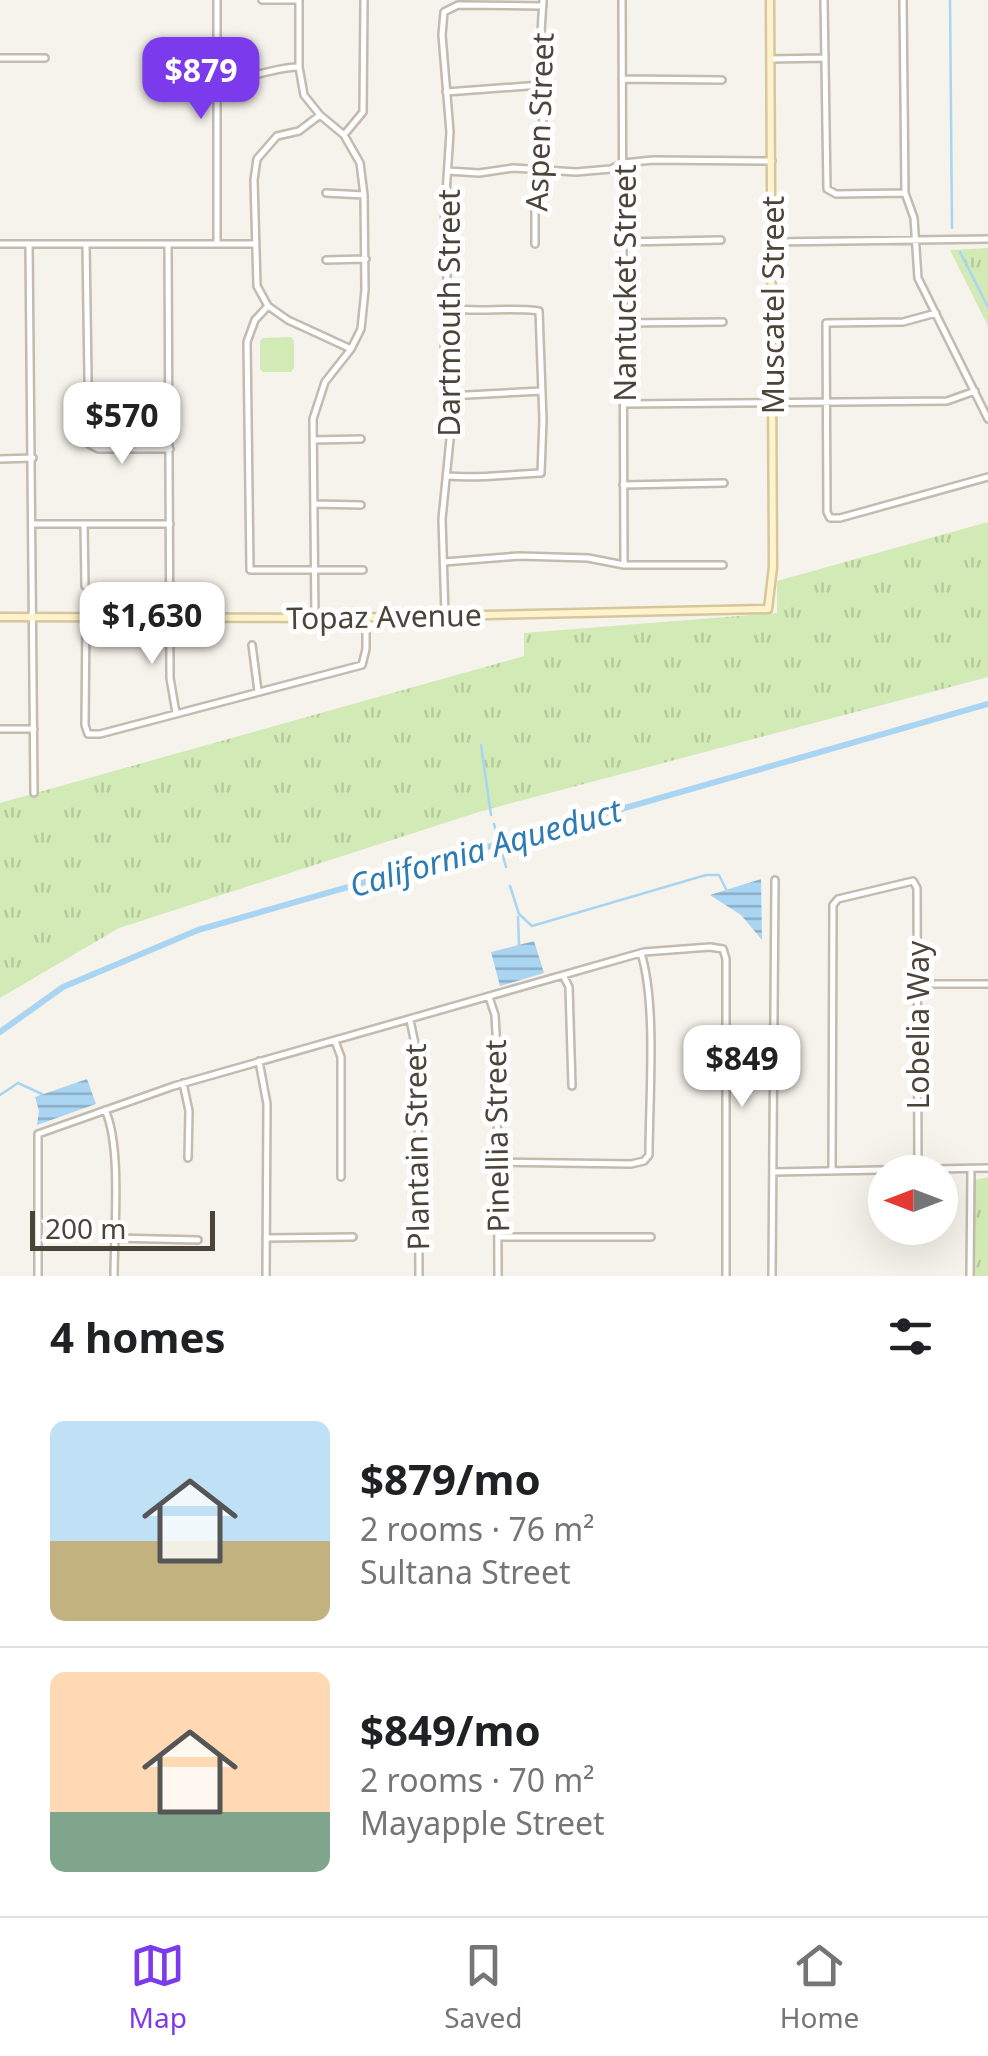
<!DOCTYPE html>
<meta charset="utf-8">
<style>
:root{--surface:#fff;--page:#f2f2f2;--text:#202124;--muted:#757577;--line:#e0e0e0;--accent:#7c3aed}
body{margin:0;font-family:"Noto Sans",sans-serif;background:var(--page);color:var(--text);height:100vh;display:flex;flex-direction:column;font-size:38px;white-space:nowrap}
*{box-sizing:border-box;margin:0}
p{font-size:32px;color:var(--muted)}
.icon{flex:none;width:55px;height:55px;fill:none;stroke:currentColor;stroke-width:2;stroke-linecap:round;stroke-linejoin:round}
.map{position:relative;height:1276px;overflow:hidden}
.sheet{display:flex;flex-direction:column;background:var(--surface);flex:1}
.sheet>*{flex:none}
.needle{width:65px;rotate:270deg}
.controls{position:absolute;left:868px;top:1155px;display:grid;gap:20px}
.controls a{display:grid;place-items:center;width:90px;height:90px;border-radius:50%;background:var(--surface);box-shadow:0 10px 40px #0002;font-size:50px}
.scale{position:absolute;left:30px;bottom:25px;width:185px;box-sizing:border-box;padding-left:10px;border:5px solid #4b4439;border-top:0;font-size:28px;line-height:35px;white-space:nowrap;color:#4b4439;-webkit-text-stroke:8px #fff;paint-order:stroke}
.price{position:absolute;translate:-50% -85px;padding:0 22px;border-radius:20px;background:#fff;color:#222;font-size:32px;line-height:65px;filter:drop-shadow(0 2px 5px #0008)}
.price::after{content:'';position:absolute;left:50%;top:60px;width:30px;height:22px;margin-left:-15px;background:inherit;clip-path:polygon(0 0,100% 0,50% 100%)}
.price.selected{background:var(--accent);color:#fff}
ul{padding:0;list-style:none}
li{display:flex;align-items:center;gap:30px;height:250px;padding:0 50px}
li+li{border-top:2px solid var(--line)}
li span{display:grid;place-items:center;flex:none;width:280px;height:200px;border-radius:15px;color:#555}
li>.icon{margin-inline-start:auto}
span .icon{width:120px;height:120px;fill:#fffc;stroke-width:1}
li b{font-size:42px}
h2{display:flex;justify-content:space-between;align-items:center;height:120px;padding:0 50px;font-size:42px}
.menu{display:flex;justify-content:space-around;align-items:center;height:140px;border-top:2px solid var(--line);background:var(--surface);font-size:28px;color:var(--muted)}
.menu a{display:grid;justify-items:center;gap:5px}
.menu .selected{color:var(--accent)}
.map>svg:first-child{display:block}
</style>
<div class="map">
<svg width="988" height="1276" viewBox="0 0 988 1276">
<defs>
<pattern id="grass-tufts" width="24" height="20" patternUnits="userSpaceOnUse" patternTransform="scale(2.5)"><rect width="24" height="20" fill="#d2eab5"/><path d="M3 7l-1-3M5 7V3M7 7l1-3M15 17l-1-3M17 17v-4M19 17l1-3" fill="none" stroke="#b6ca9c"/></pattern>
<pattern id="water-rules" width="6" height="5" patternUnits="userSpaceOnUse" patternTransform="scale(2.5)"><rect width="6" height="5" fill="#a9d4f2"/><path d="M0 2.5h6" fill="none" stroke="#8caec5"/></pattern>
</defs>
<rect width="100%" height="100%" fill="#f6f3ec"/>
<path fill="url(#grass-tufts)" d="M988,248V326L950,250Z
M988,522V677L482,811L119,928L0,998V803L524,656V633L777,613V581Z
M988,1177V1276H972L975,1180Z"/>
<path fill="#d2eab5" d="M291,337L294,341V368L291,372H263L260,369V341L263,338Z"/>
<path fill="url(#water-rules)" d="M761,879L762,940L741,915L710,895Z
M534,941L544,973L500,986L491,952Z
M87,1079L96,1104L37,1125L39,1111L35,1097Z"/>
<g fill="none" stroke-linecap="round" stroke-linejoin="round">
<path stroke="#a9d4f2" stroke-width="2.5" d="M950,0L952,228
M960,252L988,307
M481,745L491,815
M494,824L506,867
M510,886L519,914L532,926L706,875H719L726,889
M518,917L519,945
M0,1095L18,1083L42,1094"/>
<path stroke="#a9d4f2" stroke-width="6" d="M0,1032L63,987L198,930L988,704"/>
<defs>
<path id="street" d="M217,0V244
M262,0H299
M299,0V67L304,95L320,115L344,135L360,163L364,195L365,290L361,329L351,349L325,382L313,419L315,618
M622,0L624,565
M824,0L827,189L836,194L905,193
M903,0L905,193L914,218L918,278L988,419
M0,58H45
M771,59L824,58
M235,77C258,77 276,67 299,67
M622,79L722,80
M446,92L541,85
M320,115L299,131L277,136L257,159L254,180L257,286L268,306L288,320L351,349
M344,135L363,112L364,0
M448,171L479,173L513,168L576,172L611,169L623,163L653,160L772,161
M326,193L364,195
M624,242L721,240
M773,242L988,239
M0,244H256
M29,244L34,793
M86,244L89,444L98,449H170
M168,244L170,678L176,713
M535,244V211L543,126L540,48L543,0
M326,260L366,259
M268,306L255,320L247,342L250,570H363
M446,308C478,313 508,307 539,311L543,420L541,473C509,474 479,479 447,476
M936,313L903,322L826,323L827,512L830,518H840L988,477
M623,323L723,322
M448,396L542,391
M625,404L947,401L975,391
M314,440L361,439
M0,459L33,458
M623,485L724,483
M314,504L361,505
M33,524H170
M84,524L85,586
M444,562L519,556L588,558L624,565H723
M445,615L442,519L450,439L444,354L447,274L444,225L450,132L442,35L444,12L458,5L543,6
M86,617L85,725L88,734H100L362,665L366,649V617
M252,645L258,691
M0,729H34
M564,977L569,987L572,1086
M916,984H988
M489,997L495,1015L497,1051L498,1276
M410,1020L418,1058L419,1276
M335,1041L341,1057V1177
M259,1061L267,1104L266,1276
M724,1062H774
M183,1083L189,1111L188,1158
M105,1110C122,1145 114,1234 114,1276
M497,1162L631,1164L644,1161L649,1155C649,1098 657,1005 641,953
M832,1171L833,905L838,899L913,881L917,888L918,1170
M773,1172L988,1168
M499,1237H651
M114,1238L198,1240
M266,1238L353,1237
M38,1276V1134L174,1086L644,952L710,947L723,949L726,959V1276
M772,1276L775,880
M970,1276L971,1169"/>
<path id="secondary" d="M0,617L339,618L768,609L773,567L770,0"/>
</defs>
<use href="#street" stroke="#c2bbae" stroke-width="10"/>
<use href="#secondary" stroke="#d6c79b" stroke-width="11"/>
<use href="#street" stroke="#fff" stroke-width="5"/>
<use href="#secondary" stroke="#fff3cd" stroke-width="6"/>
</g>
<g text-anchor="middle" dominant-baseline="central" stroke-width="10" stroke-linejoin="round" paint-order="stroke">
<g font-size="30" fill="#4b4439" stroke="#fff">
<text transform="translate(539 122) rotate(-88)">Aspen Street</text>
<text transform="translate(624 283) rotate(-90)">Nantucket Street</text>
<text transform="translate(772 305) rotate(-90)">Muscatel Street</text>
<text transform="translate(448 313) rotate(-90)">Dartmouth Street</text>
<text transform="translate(384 616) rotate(-1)">Topaz Avenue</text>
<text transform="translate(917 1025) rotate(-90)">Lobelia Way</text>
<text transform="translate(496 1136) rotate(-91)">Pinellia Street</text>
<text transform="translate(416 1147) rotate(-91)">Plantain Street</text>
</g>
<g font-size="32" font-style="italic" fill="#2e7ab2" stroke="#fff">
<text transform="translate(485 847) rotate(-16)">California Aqueduct</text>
</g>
</g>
</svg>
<div class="controls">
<a><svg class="needle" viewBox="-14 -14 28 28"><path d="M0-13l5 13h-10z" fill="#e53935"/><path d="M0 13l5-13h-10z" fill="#757577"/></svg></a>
</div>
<div class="scale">200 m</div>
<b class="price selected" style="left:201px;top:122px">$879</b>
<b class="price" style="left:122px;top:467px">$570</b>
<b class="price" style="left:152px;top:667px">$1,630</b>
<b class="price" style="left:742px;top:1110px">$849</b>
</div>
<section class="sheet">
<h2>4 homes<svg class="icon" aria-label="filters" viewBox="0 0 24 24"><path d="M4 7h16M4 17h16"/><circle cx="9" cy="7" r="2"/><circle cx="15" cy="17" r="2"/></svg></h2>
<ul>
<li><span style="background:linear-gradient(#bfe0f5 60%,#c2b280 0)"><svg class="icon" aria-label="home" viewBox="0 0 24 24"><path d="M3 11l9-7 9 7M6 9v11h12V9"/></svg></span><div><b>$879/mo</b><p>2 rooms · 76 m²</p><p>Sultana Street</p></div></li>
<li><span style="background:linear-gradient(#ffd9b3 70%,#7fa58c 0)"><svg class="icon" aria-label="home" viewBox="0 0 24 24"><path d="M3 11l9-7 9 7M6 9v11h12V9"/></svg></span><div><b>$849/mo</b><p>2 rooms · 70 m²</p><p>Mayapple Street</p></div></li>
</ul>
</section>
<nav class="menu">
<a class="selected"><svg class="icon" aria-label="map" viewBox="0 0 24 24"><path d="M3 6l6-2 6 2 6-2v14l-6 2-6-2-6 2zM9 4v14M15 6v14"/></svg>Map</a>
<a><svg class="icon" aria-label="saved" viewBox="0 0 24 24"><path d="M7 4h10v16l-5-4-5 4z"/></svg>Saved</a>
<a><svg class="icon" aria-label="home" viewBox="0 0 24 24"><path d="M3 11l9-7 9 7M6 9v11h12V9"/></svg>Home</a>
</nav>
